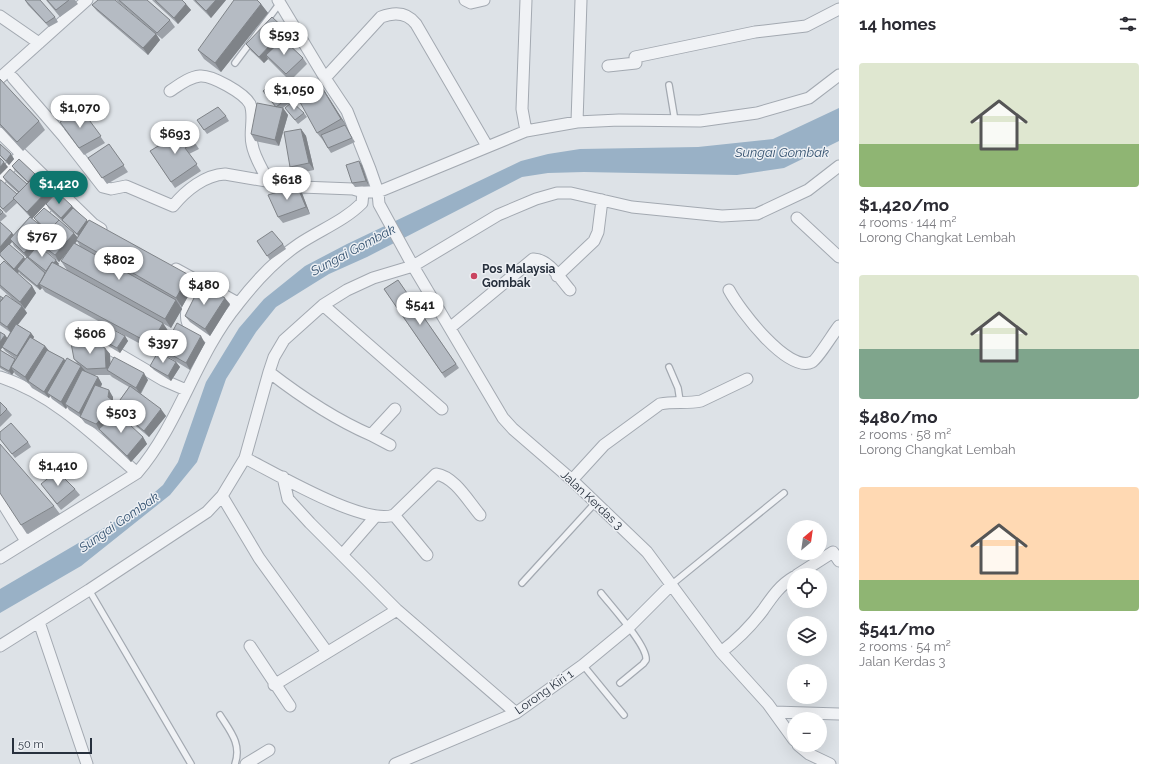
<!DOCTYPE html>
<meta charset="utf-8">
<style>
:root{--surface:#fff;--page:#f7f7f7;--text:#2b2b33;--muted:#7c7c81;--accent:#0f766e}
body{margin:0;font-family:Raleway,sans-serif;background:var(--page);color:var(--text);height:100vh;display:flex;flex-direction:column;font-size:15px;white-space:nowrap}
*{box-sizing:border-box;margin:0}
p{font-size:13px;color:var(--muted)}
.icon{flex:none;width:22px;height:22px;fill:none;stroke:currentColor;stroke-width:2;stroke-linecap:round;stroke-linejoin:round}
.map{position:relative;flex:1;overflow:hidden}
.sheet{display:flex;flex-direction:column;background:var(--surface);width:320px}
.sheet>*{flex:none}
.needle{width:26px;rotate:29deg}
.fabs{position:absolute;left:787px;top:520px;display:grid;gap:8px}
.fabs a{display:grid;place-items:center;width:40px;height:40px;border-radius:50%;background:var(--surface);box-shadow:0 4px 16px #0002;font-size:20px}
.scale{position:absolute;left:12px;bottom:10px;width:80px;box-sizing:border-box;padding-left:4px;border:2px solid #27303d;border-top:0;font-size:11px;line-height:14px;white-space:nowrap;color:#27303d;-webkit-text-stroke:3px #edf0f4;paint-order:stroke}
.price{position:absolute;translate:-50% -34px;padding:0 9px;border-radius:14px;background:#fff;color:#222;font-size:13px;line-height:26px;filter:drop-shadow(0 1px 2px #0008)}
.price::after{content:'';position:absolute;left:50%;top:24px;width:12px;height:9px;margin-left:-6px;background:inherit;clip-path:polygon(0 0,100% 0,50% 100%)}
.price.active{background:var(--accent);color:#fff}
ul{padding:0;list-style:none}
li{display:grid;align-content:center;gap:8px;height:212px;padding:0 20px}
li span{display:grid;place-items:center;height:124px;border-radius:4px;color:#555}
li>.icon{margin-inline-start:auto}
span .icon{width:72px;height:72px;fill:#fffc;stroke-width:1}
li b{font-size:17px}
h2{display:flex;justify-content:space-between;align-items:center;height:48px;padding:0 20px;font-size:17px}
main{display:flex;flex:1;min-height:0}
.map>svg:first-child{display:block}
</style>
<main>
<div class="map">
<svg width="839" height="764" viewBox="0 0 839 764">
<rect width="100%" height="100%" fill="#dde2e7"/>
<path fill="#99b1c6" d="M839,108V141L784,168L737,175L584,172L548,173L522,177L367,257L329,274L276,307L256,332L226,379L197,462L170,495L81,566L0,613V589L133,511L163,485L178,462L206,382L239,328L264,299L305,266L347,244L521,161L548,154L580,149L698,147L773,139Z"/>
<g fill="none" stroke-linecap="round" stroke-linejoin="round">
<defs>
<path id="service" d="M235,63L280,3
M669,85L675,121
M669,367L678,388L680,401
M522,583L596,502
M671,585L784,493
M89,590L191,764
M601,593C611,606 648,646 646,660L643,664L620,683
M583,665L624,715
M220,715C230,731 242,744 235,764"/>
<path id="minor" d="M278,0L325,78L347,111L370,169L378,192L379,204L413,266L503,418L513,429L572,480L647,552L721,652L768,704L794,740
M465,0L471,3L484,0
M526,0L522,109L526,131
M0,16L39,43
M608,66L636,63L635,57L755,32L806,26L839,9
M0,78L87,0
M13,78L64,137L103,187L111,189L126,186L173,206C186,190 205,175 225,174L301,187L353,189L363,192H378L526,131L577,122L619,120L700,121L757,113L809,98L839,75
M325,78L381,17C394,12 407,12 416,24L487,146
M170,91C179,85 189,77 200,76C212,75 244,93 250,104C255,116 249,132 252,144C254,157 263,170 268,181
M577,122L581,0
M0,133L93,224L101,229
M0,180L20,155
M797,218L839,257
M25,232L57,195
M176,269L238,303
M557,276L594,241L598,232L602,200
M206,285C192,288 183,311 188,324L212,340
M729,290C739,309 788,374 812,362C817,360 834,332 839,326
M323,305L442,409
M451,327L533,259C548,258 561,280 570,290
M100,343L163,380L186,390
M269,372C300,396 334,419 371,435L395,409
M0,377C53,394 96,437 137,473
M371,435L390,445
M245,458C275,473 364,526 394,515L436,474C455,477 468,501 480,515
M283,477L288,499L310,523L397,610L516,713
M572,480L604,445L660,404C674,401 687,404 701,401L747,379
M222,496L259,558L327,652
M0,499L26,541
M394,515L427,555
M342,555L375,517
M0,558L137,473C180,423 195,356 238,304C255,282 275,260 299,244C320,230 344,221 362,203L363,192
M797,575L833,552L839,561
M39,622L87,764
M0,646L89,590L207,512L222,496L245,458L269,372L274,357L284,340L323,305L347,290L373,278L413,266L498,215L536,199L557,193H571L632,207L722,216L757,214L808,190L839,166
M250,646L290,706
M721,652C737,640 751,626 763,610C772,597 780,585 794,577
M274,685L397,610
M774,712L839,714
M798,745L809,754L830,764
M246,764L269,750
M395,764L516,713L583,665L629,627L671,585"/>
</defs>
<use href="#service" stroke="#a3a9b1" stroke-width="8"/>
<use href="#minor" stroke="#a3a9b1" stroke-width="13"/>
<use href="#service" stroke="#f0f2f5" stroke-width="5.5"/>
<use href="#minor" stroke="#f0f2f5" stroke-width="11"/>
</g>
<path fill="#9ca1a8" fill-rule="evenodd" d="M25,0L55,17L58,22L49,27L28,5Z
M46,0H75L78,4L60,17Z
M116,0H147L170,20L175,27L162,39L156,34L160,40L148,55L97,11L92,5L150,29Z
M152,0H182L191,10L178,24Z
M193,0H226L211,18Z
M261,4L268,13L221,72L204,59L198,50Z
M285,29L290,36L285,41L303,58L307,64L290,81L268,59L264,63L251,51L246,44Z
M0,79L39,121L45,130L23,151L0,126Z
M324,90L346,125L345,126L355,142L331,153L322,139L317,133Z
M263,91L289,97L292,101L283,108L288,115L279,146L255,141L251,134L276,107Z
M285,108L304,113L307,117L298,124Z
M81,109L105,143L84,155L64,129Z
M226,116L229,121L207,134L197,120Z
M186,129L199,149L189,154L201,171L175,188L150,151Z
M301,129L306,136L314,170L295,174L290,167Z
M0,144L11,154L14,159L9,165L0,156Z
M109,144L128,172L107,184L88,158Z
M359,161L362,165L369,186L355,187L352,183Z
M12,166L36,175L55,194L32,219L17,203L6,213L0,207V180L17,194L18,193L6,182L3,177L27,184L28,183L15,171Z
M302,193L310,214L283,223L278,217Z
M46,204L72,206L88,222L195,284L182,307L180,305L182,309L171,328L78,276L169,332L157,353L45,292L42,288L40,290L20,274L19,272L17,273L32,286L36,293L25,309L24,308L27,313L18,325L31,333L34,337L33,339L45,346L49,351L65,360L77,363L74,359L105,348L110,354V364L148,380L141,394L166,416L149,437L120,413L118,411L115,415L143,437L147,444L131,462L104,436L100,431L85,423L81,418L69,410L67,407L66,409L52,399L50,396L49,398L32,388L29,384L15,374L14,372L12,375L0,368V332L5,335L7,338L10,332L0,325V296L3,298L17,303L0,288V265L7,263L0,256V209L7,216L0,222L12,233L14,235L37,222L34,218L77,237L78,236L49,209ZM77,241L80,246L75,243ZM12,242L14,246L27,258L25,259L9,244ZM40,246H41L43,248L59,262L65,255L61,261L67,270L58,265L59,264ZM2,347L5,351L16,359L0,350ZM93,375H110L112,377L129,387L117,404L113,401V397L101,387L102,384L98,377Z
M257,241L283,244L286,249L270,260Z
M398,280L459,368L445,378L384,289Z
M230,304L210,336L190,322L185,316Z
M92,334L125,336L128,341L120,353L95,338Z
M205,343L190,370L167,356L163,350Z
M176,362L180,367L171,381L154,370L150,366Z
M0,402L7,409L12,415L0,427Z
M0,439L28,442L31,447L15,458Z
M41,484L75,489L80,495L61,510Z
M54,506L60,514L27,534L21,525Z"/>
<path fill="#7f8388" d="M216,0H226L211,18L206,11Z
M186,4L191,10L178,24L174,18Z
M261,4L268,13L221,72L215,63Z
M285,29L290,36L269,58L266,55L268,59L264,63L259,57Z
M156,34L160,40L148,55L143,48Z
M319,83L324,90L346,125L341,119Z
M283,108L288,115L279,146L275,140Z
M301,129L306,136L314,170L309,163Z
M11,154L14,159L9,165L6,161Z
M359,161L362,165L369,186L366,181Z
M4,162L8,167L0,175V167Z
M297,186L302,193L310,214L306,207Z
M50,188L55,194L32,219L27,212Z
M72,206L76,211L62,220L64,223L61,218Z
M87,220L90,225L80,238L77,234Z
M45,229L50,236L38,242L41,246L30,258L28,257L30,259L29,260L24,253Z
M12,233L15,237L10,239L12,242L0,255V247Z
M74,233L79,239L76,240L77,241L59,262L55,255Z
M24,257L27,262L17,269L19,272L17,274L14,269Z
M56,260L59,264L49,276L46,271Z
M46,274L39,284L42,288L40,290L37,286Z
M189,275L195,284L182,307L176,298Z
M32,286L36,293L25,309L20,302Z
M225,298L230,304L210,336L205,329Z
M176,300L182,309L171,328L165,319Z
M22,306L27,313L11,333L7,327Z
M163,323L169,332L157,353L151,344Z
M31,333L34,337L20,361L17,356Z
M5,335L8,339L0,351V342Z
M125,336L128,341L120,353L117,348Z
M201,336L205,343L190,370L186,363Z
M45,346L50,352L28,381L29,384L25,377Z
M105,348L110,354L111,372L108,371L106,368Z
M64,359L69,365L47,393L50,396L49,398L44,392Z
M176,362L180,367L171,381L168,376Z
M81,366L86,372L65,404L67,407L66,409L61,402Z
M11,367L14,372L12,375L9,371Z
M144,373L148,380L140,394L136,388Z
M98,377L102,384L84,418H83L79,413Z
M109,390L113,397V404L108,397Z
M116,403L120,409L115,407L118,411L101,430L99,429L100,431L96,424Z
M161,409L166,416L149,437L144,431Z
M143,437L147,444L131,462L127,456Z"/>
<path fill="#b5bbc3" stroke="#7f8388" d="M25,0H40L55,17L46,23Z
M47,0H69L56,10Z
M98,0H115L156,34L143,48L92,5Z
M119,0H147L170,20L157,33Z
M155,0H182L186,4L174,18Z
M195,0H216L206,11Z
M234,0H257L261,4L215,63L198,50Z
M272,17L285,29L259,57L246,44Z
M283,39L303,58L286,74L266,55Z
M0,79L39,121L17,142L0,124Z
M274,81L289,97L276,107L263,91Z
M319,83L341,119L317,133L295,93Z
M292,102L304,113L295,120L285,108Z
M257,103L283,108L275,140L251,134Z
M218,107L226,116L204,130L197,120Z
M81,109L101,136L79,148L60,122Z
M345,125L352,138L328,148L321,135Z
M186,129L195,142L185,148L197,164L171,182L150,151Z
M301,129L309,163L290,167L284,132Z
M0,144L11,154L6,161L0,155Z
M109,144L124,165L102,178L88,158Z
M0,158L4,162L0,167Z
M19,159L35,174L28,182L12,166Z
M359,161L366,181L352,183L346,165Z
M10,169L27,184L19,192L3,177Z
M36,175L50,188L27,212L13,198Z
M0,180H1L17,194L13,198L14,199L3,209L0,206Z
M297,186L306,207L278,217L268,195Z
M57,192L72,206L61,218L46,204Z
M44,208L59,220L48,231L34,218Z
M73,208L87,220L77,234L62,220Z
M0,209L3,212L0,215Z
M30,217L45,229L24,253L10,239Z
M59,220L74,233L55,255L38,242Z
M89,220L189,275L176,298L76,240Z
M0,222L12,233L0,247Z
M272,231L283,244L267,256L257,241Z
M74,243L176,300L165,319L61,261Z
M9,244L24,257L14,269L0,255V253Z
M38,245L56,260L54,263L52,262L46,271L28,257Z
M27,257L45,273L41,281L37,286L17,269Z
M4,261L32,286L20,302L0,285V265Z
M52,262L163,323L151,344L39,284Z
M398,280L456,364L442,373L384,289Z
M201,284L225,298L205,329L185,316Z
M6,295L22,306L7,327L0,322V302Z
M0,296L3,298L0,302Z
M99,322L125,336L117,348L92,334Z
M177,323L201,336L186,363L163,350Z
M16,324L31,333L17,356L2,347Z
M0,332L5,335L0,342Z
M30,337L45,346L25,377L11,367Z
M94,342L105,348L106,368L87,369L74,359L71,343Z
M0,350L15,359L9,371L0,366Z
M47,350L64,359L44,392L28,381Z
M158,352L176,362L168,376L150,366Z
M114,357L144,373L136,388L107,370Z
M67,358L81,366L61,402L47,393Z
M82,370L98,377L79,413L65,404Z
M95,385L109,390L108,397L116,403L96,424L80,417Z
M130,386L161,409L144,431L115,407Z
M0,402L7,409L0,416Z
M117,413L143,437L127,456L99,429Z
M11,423L28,442L12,454L0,439V432Z
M0,444L54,506L21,525L0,493Z
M57,471L75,489L57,504L41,484Z"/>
<circle fill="#ca4460" stroke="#edf0f4" stroke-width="1.5" cx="474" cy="276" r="4"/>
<g text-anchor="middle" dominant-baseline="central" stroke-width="3" stroke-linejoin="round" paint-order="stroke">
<g font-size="12" font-weight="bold" fill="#27303d" stroke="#edf0f4" text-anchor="start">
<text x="482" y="269">Pos Malaysia<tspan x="482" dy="14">Gombak</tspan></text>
</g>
<g font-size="12" fill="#27303d" stroke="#edf0f4">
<text transform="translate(592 500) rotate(43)">Jalan Kerdas 3</text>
<text transform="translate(544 692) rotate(-35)">Lorong Kiri 1</text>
</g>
<g font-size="13" font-style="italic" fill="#33516f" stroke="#edf0f4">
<text x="782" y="152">Sungai Gombak</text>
<text transform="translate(353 250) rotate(-28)">Sungai Gombak</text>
<text transform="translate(119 522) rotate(-35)">Sungai Gombak</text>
</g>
</g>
</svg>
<div class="fabs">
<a><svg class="needle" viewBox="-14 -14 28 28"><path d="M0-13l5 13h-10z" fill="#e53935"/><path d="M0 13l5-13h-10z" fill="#7c7c81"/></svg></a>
<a><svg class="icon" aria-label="locate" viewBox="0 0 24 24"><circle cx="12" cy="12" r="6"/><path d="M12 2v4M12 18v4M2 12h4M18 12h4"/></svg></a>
<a><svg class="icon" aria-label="layers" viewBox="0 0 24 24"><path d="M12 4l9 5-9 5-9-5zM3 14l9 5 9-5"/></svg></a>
<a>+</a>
<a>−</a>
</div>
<div class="scale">50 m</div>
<b class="price" style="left:284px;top:56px">$593</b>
<b class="price" style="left:294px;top:111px">$1,050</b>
<b class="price" style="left:80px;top:129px">$1,070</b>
<b class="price" style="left:175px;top:155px">$693</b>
<b class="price" style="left:287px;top:201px">$618</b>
<b class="price active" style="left:59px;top:205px">$1,420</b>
<b class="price" style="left:42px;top:258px">$767</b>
<b class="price" style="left:119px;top:281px">$802</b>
<b class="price" style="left:204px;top:306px">$480</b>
<b class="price" style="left:420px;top:326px">$541</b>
<b class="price" style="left:90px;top:355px">$606</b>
<b class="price" style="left:163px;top:364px">$397</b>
<b class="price" style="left:121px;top:434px">$503</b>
<b class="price" style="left:58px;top:487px">$1,410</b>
</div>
<section class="sheet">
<h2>14 homes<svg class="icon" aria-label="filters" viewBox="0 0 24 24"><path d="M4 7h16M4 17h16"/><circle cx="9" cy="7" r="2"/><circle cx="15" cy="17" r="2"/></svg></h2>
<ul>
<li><span style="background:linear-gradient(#dfe7d0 65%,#8fb573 0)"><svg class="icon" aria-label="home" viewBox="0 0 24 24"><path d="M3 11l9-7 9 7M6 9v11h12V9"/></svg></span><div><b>$1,420/mo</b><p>4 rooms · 144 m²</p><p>Lorong Changkat Lembah</p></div></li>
<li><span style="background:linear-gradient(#dfe7d0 60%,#7fa58c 0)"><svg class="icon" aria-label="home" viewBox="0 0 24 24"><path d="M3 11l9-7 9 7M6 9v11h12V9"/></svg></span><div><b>$480/mo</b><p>2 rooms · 58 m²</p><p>Lorong Changkat Lembah</p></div></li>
<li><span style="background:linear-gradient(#ffd9b3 75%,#8fb573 0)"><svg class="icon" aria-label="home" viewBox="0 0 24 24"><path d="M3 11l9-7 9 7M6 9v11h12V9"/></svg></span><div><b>$541/mo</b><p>2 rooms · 54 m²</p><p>Jalan Kerdas 3</p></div></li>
</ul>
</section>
</main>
